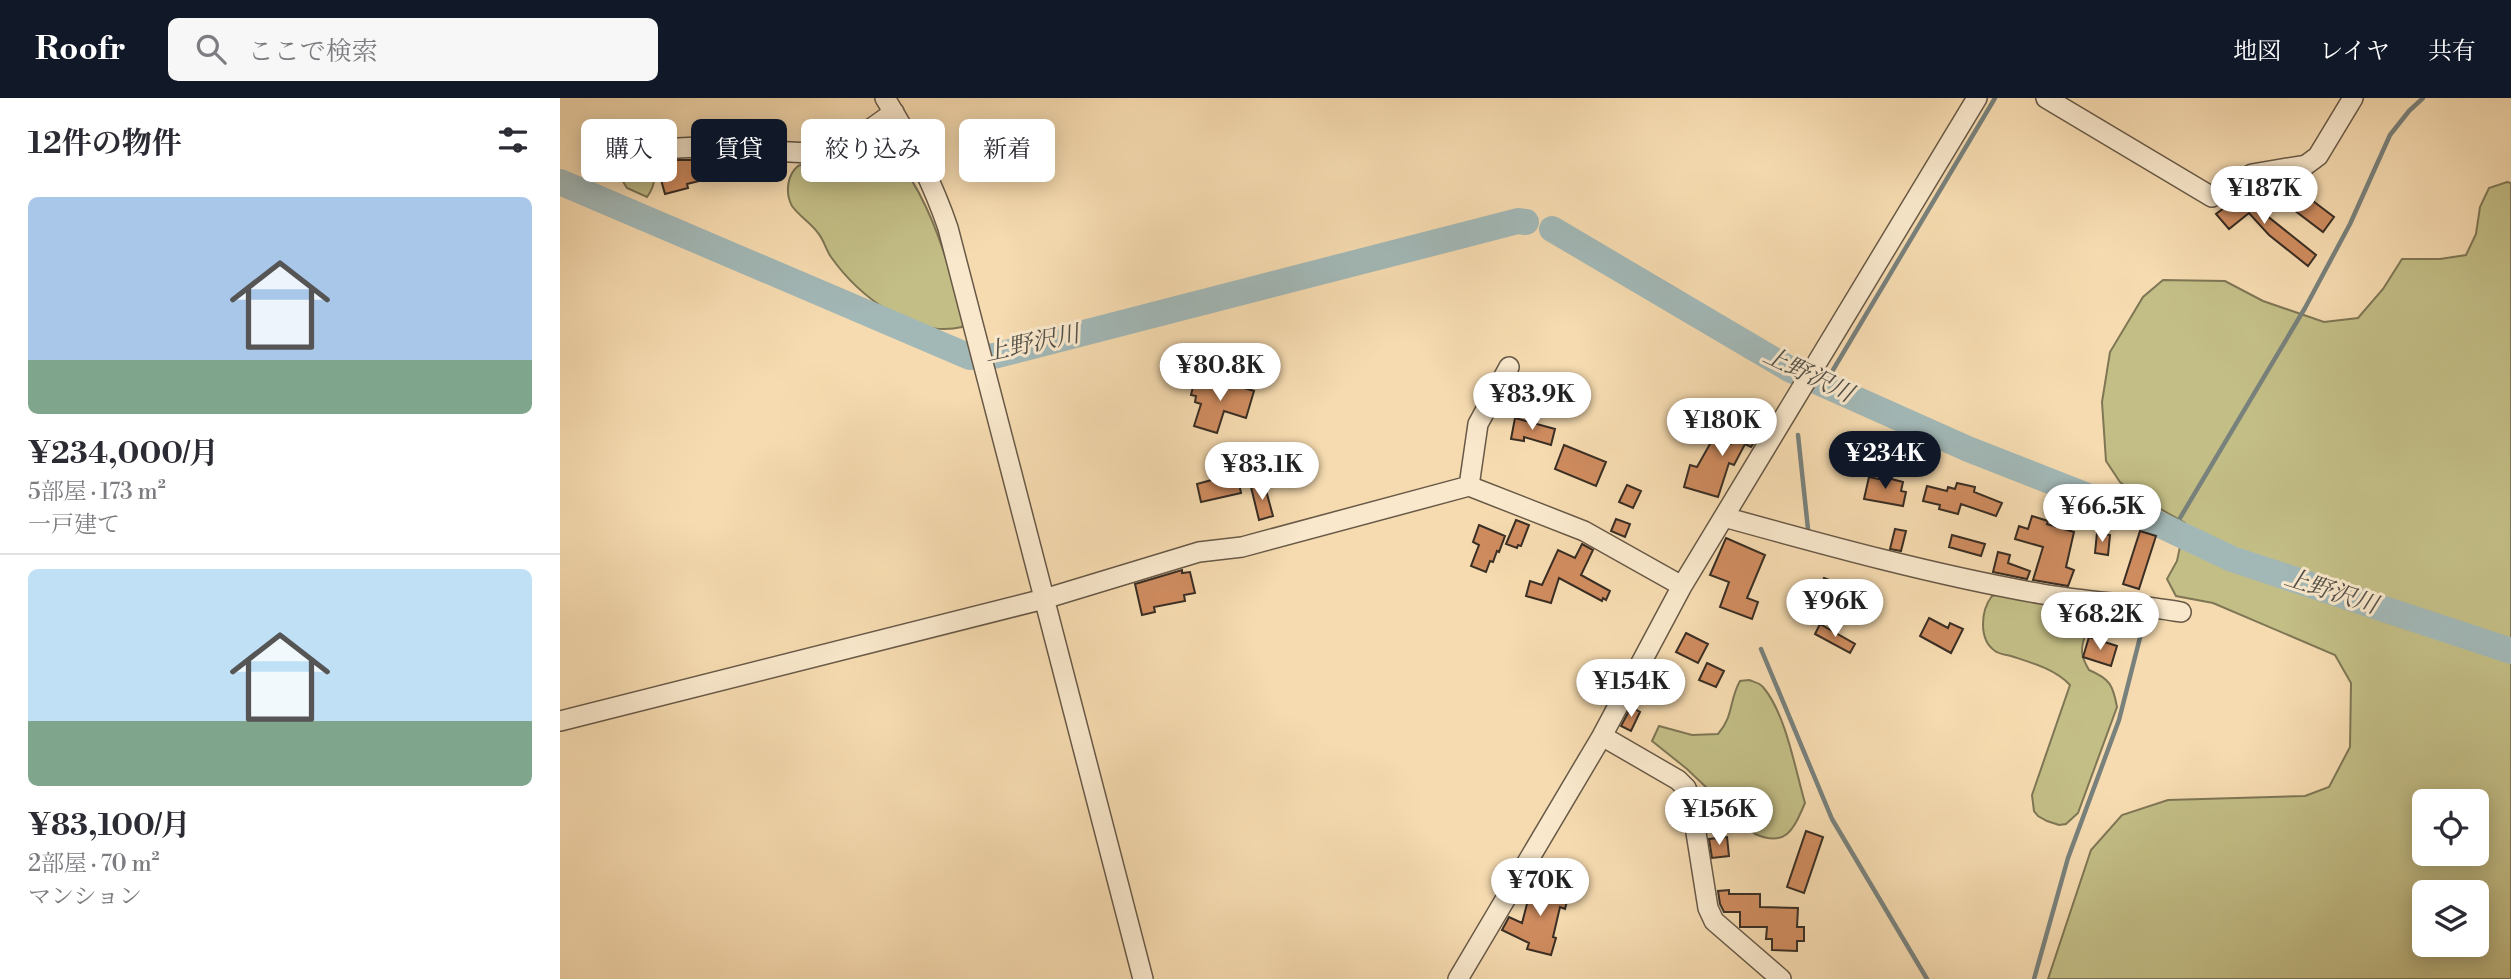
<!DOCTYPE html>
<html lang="ja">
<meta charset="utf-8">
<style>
:root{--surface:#fff;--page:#f7f7f7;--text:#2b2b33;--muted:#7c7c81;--line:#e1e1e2;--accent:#111827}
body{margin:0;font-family:"Libre Bodoni","Noto Serif JP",serif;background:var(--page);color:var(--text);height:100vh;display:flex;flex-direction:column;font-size:26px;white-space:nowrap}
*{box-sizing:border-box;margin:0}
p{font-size:23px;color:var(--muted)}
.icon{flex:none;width:38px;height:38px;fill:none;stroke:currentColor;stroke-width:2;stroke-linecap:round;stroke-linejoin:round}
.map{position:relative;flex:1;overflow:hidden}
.details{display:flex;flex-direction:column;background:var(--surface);width:560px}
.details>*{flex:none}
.hud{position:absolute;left:21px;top:21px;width:665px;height:63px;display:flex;gap:14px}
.fabs{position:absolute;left:1852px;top:691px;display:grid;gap:14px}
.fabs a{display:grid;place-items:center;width:77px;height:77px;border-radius:10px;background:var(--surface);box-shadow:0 4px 18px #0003;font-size:35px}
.price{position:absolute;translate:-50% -60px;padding:0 16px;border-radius:24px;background:#fff;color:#222;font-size:23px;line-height:46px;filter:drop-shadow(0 2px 4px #0008)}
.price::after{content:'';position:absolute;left:50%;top:42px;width:21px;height:16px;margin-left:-10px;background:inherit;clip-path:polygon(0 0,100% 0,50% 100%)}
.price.on{background:var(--accent);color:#fff}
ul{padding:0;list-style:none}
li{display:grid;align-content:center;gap:14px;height:371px;padding:0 28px}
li+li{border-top:2px solid var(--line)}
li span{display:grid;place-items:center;height:217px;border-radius:10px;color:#555}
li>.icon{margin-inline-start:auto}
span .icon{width:126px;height:126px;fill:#fffc;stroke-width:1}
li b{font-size:30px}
h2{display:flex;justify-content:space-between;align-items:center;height:84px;padding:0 28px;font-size:30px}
.chip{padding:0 24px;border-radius:10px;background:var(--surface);box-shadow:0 4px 18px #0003;font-size:24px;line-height:63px}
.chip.on{background:var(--accent);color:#fff}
header{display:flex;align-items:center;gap:42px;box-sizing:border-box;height:98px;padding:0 35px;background:var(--accent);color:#fff}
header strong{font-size:33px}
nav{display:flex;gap:38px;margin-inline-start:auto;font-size:24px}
.search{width:490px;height:63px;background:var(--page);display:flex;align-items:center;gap:18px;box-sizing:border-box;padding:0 24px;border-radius:10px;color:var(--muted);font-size:26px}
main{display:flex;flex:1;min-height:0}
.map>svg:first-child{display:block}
</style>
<header>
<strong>Roofr</strong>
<div class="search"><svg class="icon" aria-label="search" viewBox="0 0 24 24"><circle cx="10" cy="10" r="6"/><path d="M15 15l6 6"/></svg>ここで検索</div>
<nav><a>地図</a><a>レイヤ</a><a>共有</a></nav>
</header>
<main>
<section class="details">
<h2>12件の物件<svg class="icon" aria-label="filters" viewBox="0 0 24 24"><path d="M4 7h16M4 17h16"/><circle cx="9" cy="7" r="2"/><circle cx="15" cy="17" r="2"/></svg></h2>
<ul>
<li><span style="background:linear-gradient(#a9c7e8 75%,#7fa58c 0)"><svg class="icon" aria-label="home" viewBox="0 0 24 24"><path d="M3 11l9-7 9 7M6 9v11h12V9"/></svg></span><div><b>¥234,000/月</b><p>5部屋 · 173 m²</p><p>一戸建て</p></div></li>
<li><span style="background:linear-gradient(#bfe0f5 70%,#7fa58c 0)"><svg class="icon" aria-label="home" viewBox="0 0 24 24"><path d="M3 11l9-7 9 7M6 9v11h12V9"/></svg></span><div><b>¥83,100/月</b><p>2部屋 · 70 m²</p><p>マンション</p></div></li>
</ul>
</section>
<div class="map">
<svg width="1951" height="881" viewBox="0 0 1951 881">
<rect width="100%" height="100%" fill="#f6dbb0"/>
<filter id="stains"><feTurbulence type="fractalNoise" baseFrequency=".00286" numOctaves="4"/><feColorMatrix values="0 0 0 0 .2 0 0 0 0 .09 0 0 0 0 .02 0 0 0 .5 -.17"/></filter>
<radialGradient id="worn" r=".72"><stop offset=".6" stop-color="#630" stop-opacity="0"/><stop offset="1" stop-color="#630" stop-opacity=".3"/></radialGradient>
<path fill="#c3be86" stroke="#7e7655" stroke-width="2" fill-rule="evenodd" d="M314,43C363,69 391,172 404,224L402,229C353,241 298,197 271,159C266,152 264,142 258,135C251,125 239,118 232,108C225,95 227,77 238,68L305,44Z
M80,59C98,68 97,85 87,99L67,90L57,74C59,61 68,60 80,59Z
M1947,84L1951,85V881H1488L1531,752L1562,717L1608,702L1745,698L1769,689L1790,649L1791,585L1775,557L1653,505L1616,498L1607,481L1617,463L1625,425L1578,398L1560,384L1546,363L1542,304L1550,254L1583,199L1603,182L1665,183L1703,203L1764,224L1798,220L1823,191L1842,161H1880L1906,157L1916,136L1920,109L1929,90ZM1864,704H1916V756H1864ZM1916,794V847H1864V794Z
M1445,495L1523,516L1528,522C1526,545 1515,549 1529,572C1550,581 1553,587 1557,609L1518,715L1506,726L1499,727L1487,723L1478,718L1474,713L1472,697L1510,587C1495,571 1472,565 1451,558C1447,557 1439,556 1435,553C1418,541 1421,512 1432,498Z
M1189,582C1194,584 1200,585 1203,589C1226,616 1235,671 1245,705C1234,730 1227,750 1195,736L1127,671L1092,643L1099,628L1132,637L1158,636C1174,618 1169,602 1180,583Z"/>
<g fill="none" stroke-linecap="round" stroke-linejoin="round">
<path stroke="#78817c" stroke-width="4.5" d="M1273,272L1435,0
M1238,337L1248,431
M1620,420L1745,210L1790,126L1830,37L1849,13L1863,0
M1201,551L1272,721L1367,881
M1474,881L1508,760L1559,622L1586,516"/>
<path stroke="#a2b8b7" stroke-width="26" d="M0,84L410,259L434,258L958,123L966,124
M992,131L1231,272L1408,351L1594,424L1672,461L1951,553"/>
</g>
<path fill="#cf8c5f" stroke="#392e24" stroke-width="2" d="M116,62H133L139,83L127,86L128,90L105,96L98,71L112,67L111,64Z
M1687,93L1698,106L1696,109L1756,157L1748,168L1709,137L1689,115L1669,131L1656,116Z
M1745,97L1774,119L1763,134L1734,112Z
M648,279L694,293L686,320L664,313L657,335L634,328L641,306L635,304L636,298L631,297L634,285L645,288Z
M958,281L975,286L966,313L949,308Z
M1189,314L1207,324L1191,349L1185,346L1174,367L1169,365L1158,399L1124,389L1130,367L1137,369L1155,337L1171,346Z
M955,320L995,331L991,347L964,339V343L951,341Z
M1004,347L1046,364L1036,388L995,371Z
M677,375L681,395L641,404L637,386Z
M1320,378L1343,384L1341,393L1346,394L1343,408L1304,401L1309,379L1319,381Z
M704,385L713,418L699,422L691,389Z
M1397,385L1415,389L1414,394L1442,405L1436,418L1401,406L1398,416L1379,411L1380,407L1363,403L1367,388L1387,393L1388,389L1395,391Z
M1067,387L1081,393L1073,410L1059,404Z
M1472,418L1488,423L1487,426L1514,434L1506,469L1514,472L1508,488L1473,482L1483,449L1455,441L1459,428L1468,431Z
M1056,421L1070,426L1065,439L1051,433Z
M956,422L969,427L961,448L958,447L957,450L946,446Z
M919,427L945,438L939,454L937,453L933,464L930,463L926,474L911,468L919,447L913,444Z
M1335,431L1346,433L1341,453L1330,451Z
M1580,433L1596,438L1579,491L1563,486Z
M1537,435L1550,437L1548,457L1535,455Z
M1392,437L1425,446L1421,458L1389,449Z
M1166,440L1205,457L1187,500L1198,504L1192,521L1160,509L1169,484L1150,477Z
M1022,446L1033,452L1021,477L1050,493L1046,502L1043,500L1042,503L999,480L991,505L966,498L970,483L982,487L998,452L1015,460Z
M1438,454L1450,457L1448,465L1470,473L1467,481L1433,474Z
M622,472V475L630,474L635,495L624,497L625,503L594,509L595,514L582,517L575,486Z
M1264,480L1293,491L1285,513L1255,501Z
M1369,520L1388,530L1390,525L1403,531L1391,555L1360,538Z
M1260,526L1295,546L1290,555L1255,536Z
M1126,535L1148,546L1138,565L1116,554Z
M1529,539L1557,548L1551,568L1523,559Z
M1147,565L1164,573L1156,589L1139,582Z
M1094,570L1109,577L1101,594L1096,592L1093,597L1083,592Z
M1071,609L1080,614L1071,633L1061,628Z
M1246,733L1263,739L1244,795L1227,789Z
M1167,739L1169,758L1152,760L1149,741Z
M973,783L1010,792L1005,811L1000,809L993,839L996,840L991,857L967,851L969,845L942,832L949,819L962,825Z
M1169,792V796H1200V809L1238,810L1237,829H1244V843H1237V853L1212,852V841H1206L1207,829H1180V814H1164L1160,806L1158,793Z"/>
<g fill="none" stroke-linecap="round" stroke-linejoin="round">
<defs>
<path id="minor" d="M325,0C351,42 372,83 388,130L583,881
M1486,0L1652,99L1692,76L1746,67L1758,58L1793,0
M76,52L139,49L249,55C283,53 308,33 334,14
M909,388L918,326L949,269
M1164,419C1269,448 1374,477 1482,496C1528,504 1575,506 1621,514
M0,623L484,501L639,454L682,449L909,388L1024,433L1122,488
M1042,638L1118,682L1126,690L1131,703L1148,810L1154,823L1221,881
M898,881L1042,638L1122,488L1417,0"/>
</defs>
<use href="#minor" stroke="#685947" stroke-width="22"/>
<use href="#minor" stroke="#f9e8cc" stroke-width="19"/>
</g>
<g text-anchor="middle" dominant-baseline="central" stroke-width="6" stroke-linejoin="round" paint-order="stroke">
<g font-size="24" font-style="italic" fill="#535049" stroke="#f9e8cc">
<text transform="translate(472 246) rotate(-12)">上野沢川</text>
<text transform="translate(1248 277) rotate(26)">上野沢川</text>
<text transform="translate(1771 494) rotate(18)">上野沢川</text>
</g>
</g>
<rect width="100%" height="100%" filter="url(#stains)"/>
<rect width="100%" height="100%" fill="url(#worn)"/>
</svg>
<div class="fabs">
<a><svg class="icon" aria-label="locate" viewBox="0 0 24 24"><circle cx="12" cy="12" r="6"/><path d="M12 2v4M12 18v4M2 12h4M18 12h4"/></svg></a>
<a><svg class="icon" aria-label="layers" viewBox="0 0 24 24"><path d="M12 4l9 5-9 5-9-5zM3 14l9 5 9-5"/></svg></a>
</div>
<b class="price" style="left:1704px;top:128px">¥187K</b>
<b class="price" style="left:660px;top:305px">¥80.8K</b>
<b class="price" style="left:972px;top:334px">¥83.9K</b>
<b class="price" style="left:1162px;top:360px">¥180K</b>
<b class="price on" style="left:1325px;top:393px">¥234K</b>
<b class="price" style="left:702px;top:404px">¥83.1K</b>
<b class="price" style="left:1542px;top:446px">¥66.5K</b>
<b class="price" style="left:1275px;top:541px">¥96K</b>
<b class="price" style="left:1540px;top:554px">¥68.2K</b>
<b class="price" style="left:1071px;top:621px">¥154K</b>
<b class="price" style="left:1159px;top:749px">¥156K</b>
<b class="price" style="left:980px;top:820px">¥70K</b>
<div class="hud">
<a class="chip">購入</a>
<a class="chip on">賃貸</a>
<a class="chip">絞り込み</a>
<a class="chip">新着</a>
</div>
</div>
</main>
